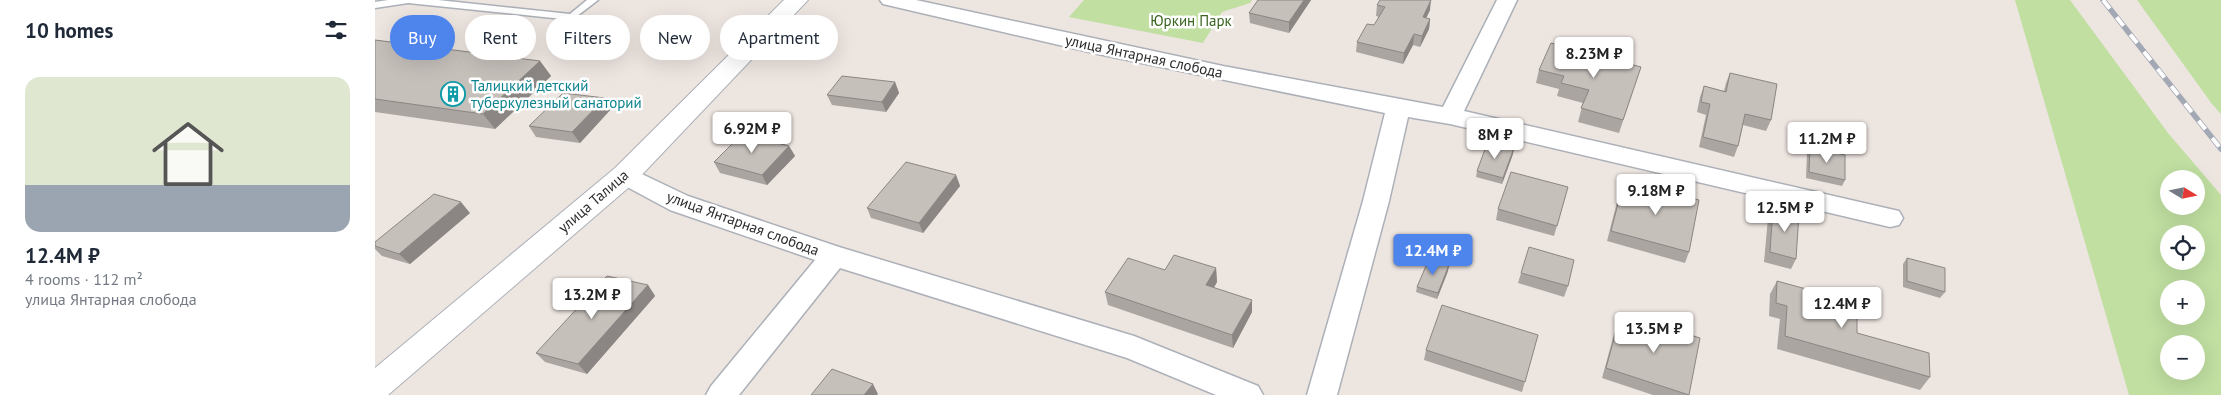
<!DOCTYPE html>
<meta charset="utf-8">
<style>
:root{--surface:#fff;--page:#f6f6f7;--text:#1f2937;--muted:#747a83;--line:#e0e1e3;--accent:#4d85ed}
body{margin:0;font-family:"PT Sans",sans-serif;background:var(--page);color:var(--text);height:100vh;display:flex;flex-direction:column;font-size:19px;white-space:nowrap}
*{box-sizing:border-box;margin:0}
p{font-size:16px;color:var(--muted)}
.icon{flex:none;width:28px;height:28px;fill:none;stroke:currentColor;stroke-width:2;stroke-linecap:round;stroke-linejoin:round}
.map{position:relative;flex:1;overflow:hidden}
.details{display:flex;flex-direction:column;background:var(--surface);width:375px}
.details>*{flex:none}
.hud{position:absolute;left:15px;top:15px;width:475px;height:45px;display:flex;gap:10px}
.needle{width:32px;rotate:100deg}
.tools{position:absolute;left:1785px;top:170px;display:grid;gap:10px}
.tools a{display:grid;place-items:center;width:45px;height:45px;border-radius:50%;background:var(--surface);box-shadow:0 5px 20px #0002;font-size:25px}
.price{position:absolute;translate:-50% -42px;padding:0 11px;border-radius:5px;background:#fff;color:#222;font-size:16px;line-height:32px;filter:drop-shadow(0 1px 2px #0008)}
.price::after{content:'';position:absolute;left:50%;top:30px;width:15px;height:11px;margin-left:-8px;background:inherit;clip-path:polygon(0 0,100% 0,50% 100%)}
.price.on{background:var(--accent);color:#fff}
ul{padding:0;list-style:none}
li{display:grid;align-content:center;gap:10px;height:265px;padding:0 25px}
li+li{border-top:1px solid var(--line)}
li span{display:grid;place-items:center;height:155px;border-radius:15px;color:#555}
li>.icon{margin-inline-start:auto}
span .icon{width:90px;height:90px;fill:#fffc;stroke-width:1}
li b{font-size:21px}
h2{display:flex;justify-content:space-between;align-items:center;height:60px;padding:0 25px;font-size:21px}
.pill{padding:0 18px;border-radius:22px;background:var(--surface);box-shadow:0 5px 20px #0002;font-size:18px;line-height:45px}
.pill.on{background:var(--accent);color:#fff}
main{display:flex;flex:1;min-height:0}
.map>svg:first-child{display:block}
</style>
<main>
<section class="details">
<h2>10 homes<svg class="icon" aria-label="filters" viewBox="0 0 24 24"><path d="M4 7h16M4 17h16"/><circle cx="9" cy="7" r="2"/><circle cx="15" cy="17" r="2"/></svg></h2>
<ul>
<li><span style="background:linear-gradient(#dfe7d0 70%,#9aa5b1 0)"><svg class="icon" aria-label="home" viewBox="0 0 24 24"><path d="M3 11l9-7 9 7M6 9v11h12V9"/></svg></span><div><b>12.4M ₽</b><p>4 rooms · 112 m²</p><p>улица Янтарная слобода</p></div></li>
</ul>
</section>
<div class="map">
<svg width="1846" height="395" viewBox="0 0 1846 395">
<rect width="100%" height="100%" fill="#ede5e0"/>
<path fill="#c0dfa1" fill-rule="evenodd" d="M709,0H877L875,3L847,12L828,43L694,17Z
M1640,0H1695L1793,133L1846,195V395H1754ZM1794,179H1821V206H1794ZM1794,234H1821V261H1794ZM1794,289H1821V316H1794ZM1794,344H1821V371H1794Z
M1762,0H1846V114L1837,104Z"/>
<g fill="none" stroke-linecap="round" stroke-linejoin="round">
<defs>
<path id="service" d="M13,0H63L195,14L212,0H223L197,20L33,3L0,8V2Z"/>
<path id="minor" d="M505,0H541L848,66L1068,107L1122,0H1142L1089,111L1515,209L1524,211L1528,218L1524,225L1515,227L1075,124L1033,117L1014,201L962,395H932L988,201L1010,113L723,54L508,4Z
M250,166L313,196L464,247L759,336L883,386L888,395H841L752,358L465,268L364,395H331L336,386L440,260L295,210L241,181L238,175L241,169Z"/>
<path id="tertiary" d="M409,0H433L260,182L13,395H0V368L240,168Z"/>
</defs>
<use href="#service" stroke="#acb0b8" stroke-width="3"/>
<use href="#minor" stroke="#acb0b8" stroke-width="3"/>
<use href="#tertiary" stroke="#acb0b8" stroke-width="2"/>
<use href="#service" fill="#fff" fill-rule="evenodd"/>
<use href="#minor" fill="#fff" fill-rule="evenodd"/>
<use href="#tertiary" fill="#fff" fill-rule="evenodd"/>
<defs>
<path id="rail" d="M1728,0L1846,149"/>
</defs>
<use href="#rail" stroke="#a3a8b5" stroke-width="5.5"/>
<use href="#rail" stroke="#fff" stroke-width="4" stroke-dasharray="11" stroke-linecap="butt"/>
</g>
<path fill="#aaa5a1" d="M883,0H936L914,33L875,23L874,13Z
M1002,5L1055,10L1051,18L1055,19L1054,29L1045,47L1038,45L1028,64L981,52L982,42L999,25L1004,17L1001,16Z
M0,40L165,61L176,76L120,129L0,112Z
M1266,67L1244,133L1203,122L1208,103L1182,96L1184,89L1161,83L1164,70Z
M1355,73L1396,120L1391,131L1368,125L1363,146L1359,157L1324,147L1331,115L1322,112L1325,97L1329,86L1349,91L1351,83Z
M520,82L524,93L511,112L457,105L452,95Z
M230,98L237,108L205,143L161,137L154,126Z
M414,146L420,156L392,185L345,173L339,162Z
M1435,147L1470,180L1467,186L1431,178L1432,153Z
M1138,154L1127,184L1101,177L1102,171Z
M581,175L585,186L548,233L496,218L492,208Z
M1249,180L1314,252L1310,263L1232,241L1245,190Z
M1193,187L1179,236L1121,220L1123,209Z
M1398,207L1421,259L1416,269L1389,262L1393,218Z
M95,213L35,264L7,256L0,249V242Z
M1532,258L1570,292L1565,298L1528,287V264Z
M841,268L842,282L839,287L877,312L858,348L733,305L730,292L790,270Z
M1073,271L1062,299L1041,292L1042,287Z
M1146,273L1193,286L1189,297L1143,283Z
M1402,281L1482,333L1555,377L1545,390L1402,349L1405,319L1394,316L1395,294Z
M273,285L280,296L212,374L170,362L161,353Z
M1246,313L1314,395H1278L1227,378L1242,323Z
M1163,335L1147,392L1049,360L1051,350Z"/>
<path fill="#8b8683" d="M929,0H936L914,33V22Z
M1056,0L1055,10L1047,27L1048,17Z
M1055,19L1054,29L1045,47L1047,36Z
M1039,34L1038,45L1028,64L1029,53Z
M165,61L176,76L120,129L108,114Z
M520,82L524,93L511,112L507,102Z
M230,98L237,108L205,143L197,132Z
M414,146L420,156L392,185L387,175Z
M1139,148L1138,154L1127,184L1128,178Z
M581,175L585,186L548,233L544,223Z
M86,202L95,213L35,264L24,254Z
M1074,265L1073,271L1062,299L1063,293Z
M841,268L842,282L833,298L831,285Z
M273,285L280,296L212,374L203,364Z
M877,300V312L858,348L857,335Z
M498,384L503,394L502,395H489Z"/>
<path fill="#c6c0bb" stroke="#8b8683" d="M883,0H929L914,22L874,13Z
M1005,0H1056L1048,17L1055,19L1047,36L1039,34L1029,53L982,42L992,24L999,25L1010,7L1002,5Z
M0,40L165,61L108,114L0,99Z
M1176,43L1266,67L1248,120L1206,108L1214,90L1186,83L1189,76L1164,70Z
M1355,73L1402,84L1396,120L1370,114L1363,146L1328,137L1335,104L1326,102L1329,86L1351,92Z
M467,76L520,82L507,102L452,95Z
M188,93L230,98L197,132L154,126Z
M367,134L414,146L387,175L339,162Z
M1113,141L1139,148L1128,178L1102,171Z
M1435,147L1470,155V180L1434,172Z
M531,162L581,175L544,223L492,208Z
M1136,172L1193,187L1182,226L1123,209Z
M1249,180L1324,200L1314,252L1236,231Z
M59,194L86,202L24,254L0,246V242Z
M1398,207L1424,214L1421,259L1395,252Z
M1154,247L1199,260L1193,286L1146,273Z
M799,255L841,268L831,285L877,300L857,335L730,292L753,258L790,270Z
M1532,258L1570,268V292L1532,281Z
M1054,259L1074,265L1063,293L1042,287Z
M232,276L273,285L203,364L161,353Z
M1402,281L1482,303V333L1554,353L1555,377L1410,336L1412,306L1401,303Z
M1067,305L1163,335L1150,382L1051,350Z
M1246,313L1325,338L1314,395L1231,368Z
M457,369L498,384L489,395H436Z"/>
<defs>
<symbol id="building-ring" viewBox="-11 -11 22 22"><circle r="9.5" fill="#fff" stroke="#0f9aa8" stroke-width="1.5"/><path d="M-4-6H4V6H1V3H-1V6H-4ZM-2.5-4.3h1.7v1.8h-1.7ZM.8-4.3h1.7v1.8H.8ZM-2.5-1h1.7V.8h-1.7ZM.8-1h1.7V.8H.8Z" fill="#0f9aa8"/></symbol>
</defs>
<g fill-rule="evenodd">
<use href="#building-ring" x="64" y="80" width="28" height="28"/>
</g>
<g text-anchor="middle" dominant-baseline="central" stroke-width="5" stroke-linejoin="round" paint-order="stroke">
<g font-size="15" fill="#3a6520" stroke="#fff">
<text x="816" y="20">Юркин Парк</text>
</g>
<g font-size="15" fill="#2c2c2c" stroke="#fff">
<text transform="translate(769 56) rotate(12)">улица Янтарная слобода</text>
<text transform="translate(218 201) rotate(-41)">улица Талица</text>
<text transform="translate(368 223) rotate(20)">улица Янтарная слобода</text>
</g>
<g font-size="15" fill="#0d838f" stroke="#fff" text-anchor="start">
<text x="96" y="85">Талицкий детский<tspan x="96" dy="17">туберкулезный санаторий</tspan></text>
</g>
</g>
</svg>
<div class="tools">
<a><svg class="needle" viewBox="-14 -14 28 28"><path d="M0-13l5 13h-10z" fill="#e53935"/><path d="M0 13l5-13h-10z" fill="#747a83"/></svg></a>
<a><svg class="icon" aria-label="locate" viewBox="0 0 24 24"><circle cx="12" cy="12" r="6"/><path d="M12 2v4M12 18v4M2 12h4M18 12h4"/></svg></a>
<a>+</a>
<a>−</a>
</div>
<b class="price" style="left:1219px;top:79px">8.23M ₽</b>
<b class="price" style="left:377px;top:154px">6.92M ₽</b>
<b class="price" style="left:1120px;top:160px">8M ₽</b>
<b class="price" style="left:1452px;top:164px">11.2M ₽</b>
<b class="price" style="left:1281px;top:216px">9.18M ₽</b>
<b class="price" style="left:1410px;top:233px">12.5M ₽</b>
<b class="price on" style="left:1058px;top:276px">12.4M ₽</b>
<b class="price" style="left:217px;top:320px">13.2M ₽</b>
<b class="price" style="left:1467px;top:329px">12.4M ₽</b>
<b class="price" style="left:1279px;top:354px">13.5M ₽</b>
<div class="hud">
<a class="pill on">Buy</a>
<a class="pill">Rent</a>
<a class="pill">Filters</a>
<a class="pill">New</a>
<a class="pill">Apartment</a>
</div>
</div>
</main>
